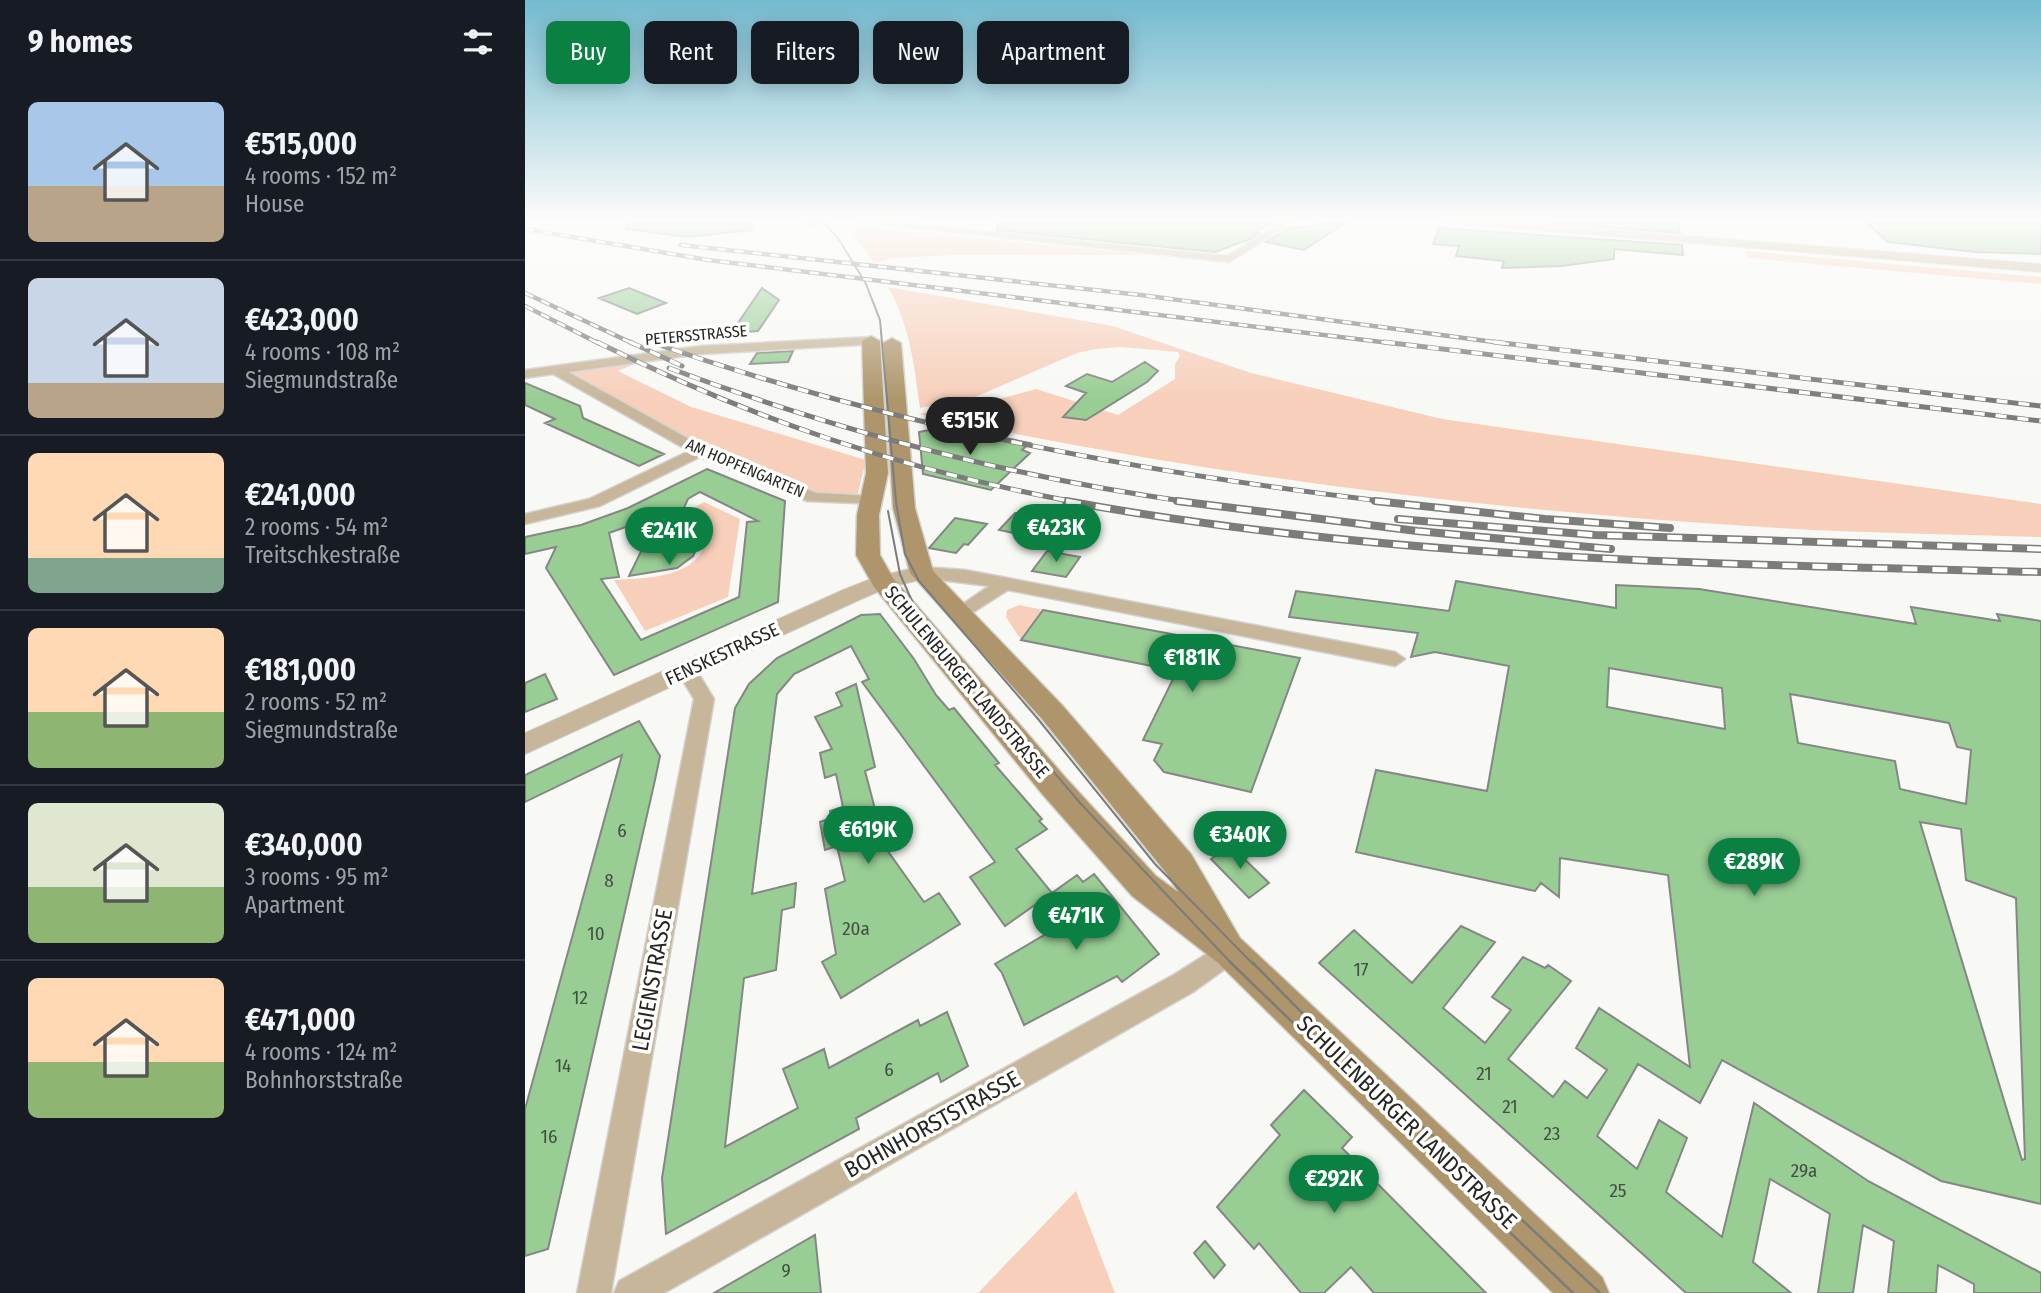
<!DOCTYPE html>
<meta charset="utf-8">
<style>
:root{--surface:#171b24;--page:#242831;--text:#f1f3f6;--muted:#9ea1a6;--line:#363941;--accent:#0b8043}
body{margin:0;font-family:"Fira Sans Condensed",sans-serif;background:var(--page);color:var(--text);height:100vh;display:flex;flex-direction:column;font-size:26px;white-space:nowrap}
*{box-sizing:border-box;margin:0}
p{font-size:23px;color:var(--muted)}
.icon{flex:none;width:38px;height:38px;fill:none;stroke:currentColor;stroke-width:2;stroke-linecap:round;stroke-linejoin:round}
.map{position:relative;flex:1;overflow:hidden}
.side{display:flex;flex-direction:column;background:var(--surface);width:525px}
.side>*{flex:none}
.banner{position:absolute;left:21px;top:21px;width:665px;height:63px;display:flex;gap:14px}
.price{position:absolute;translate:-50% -60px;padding:0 16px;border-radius:24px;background:var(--accent);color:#fff;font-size:23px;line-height:46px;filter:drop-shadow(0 2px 4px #0008)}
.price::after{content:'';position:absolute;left:50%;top:42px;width:21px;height:16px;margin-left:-10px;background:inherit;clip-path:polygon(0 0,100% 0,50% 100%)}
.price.selected{background:#222;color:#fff}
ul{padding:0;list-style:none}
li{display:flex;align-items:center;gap:21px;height:175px;padding:0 28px}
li+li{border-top:2px solid var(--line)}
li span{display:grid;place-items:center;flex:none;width:196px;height:140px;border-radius:10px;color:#555}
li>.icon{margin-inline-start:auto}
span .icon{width:84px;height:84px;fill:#fffc;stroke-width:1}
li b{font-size:30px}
h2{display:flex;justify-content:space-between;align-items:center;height:84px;padding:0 28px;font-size:30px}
.pill{padding:0 24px;border-radius:10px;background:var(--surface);box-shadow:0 4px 18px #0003;font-size:24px;line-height:63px}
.pill.selected{background:var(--accent);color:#fff}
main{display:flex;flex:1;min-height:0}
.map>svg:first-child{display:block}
</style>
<main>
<section class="side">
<h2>9 homes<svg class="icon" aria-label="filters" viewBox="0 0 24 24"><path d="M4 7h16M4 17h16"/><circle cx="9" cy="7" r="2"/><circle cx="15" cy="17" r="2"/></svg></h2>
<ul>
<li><span style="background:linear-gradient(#a9c7e8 60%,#b9a48a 0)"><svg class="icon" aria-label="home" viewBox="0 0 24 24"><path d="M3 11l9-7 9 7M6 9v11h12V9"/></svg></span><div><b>€515,000</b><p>4 rooms · 152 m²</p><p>House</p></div></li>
<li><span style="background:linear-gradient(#c9d6e8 75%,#b9a48a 0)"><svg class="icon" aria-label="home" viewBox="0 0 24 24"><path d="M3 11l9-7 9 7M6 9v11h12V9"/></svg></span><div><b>€423,000</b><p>4 rooms · 108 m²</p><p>Siegmundstraße</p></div></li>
<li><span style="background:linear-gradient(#ffd9b3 75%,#7fa58c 0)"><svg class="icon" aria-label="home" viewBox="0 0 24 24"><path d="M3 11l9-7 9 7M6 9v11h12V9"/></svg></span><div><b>€241,000</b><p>2 rooms · 54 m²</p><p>Treitschkestraße</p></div></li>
<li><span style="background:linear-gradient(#ffd9b3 60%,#8fb573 0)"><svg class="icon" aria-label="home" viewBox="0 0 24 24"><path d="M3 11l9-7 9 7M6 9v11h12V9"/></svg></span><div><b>€181,000</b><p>2 rooms · 52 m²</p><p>Siegmundstraße</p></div></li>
<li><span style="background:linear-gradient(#dfe7d0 60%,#8fb573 0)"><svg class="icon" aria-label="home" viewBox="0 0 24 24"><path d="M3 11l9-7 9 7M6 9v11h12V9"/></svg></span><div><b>€340,000</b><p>3 rooms · 95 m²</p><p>Apartment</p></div></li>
<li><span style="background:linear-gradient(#ffd9b3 60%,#8fb573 0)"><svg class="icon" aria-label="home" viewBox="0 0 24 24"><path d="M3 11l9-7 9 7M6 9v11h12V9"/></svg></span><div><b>€471,000</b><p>4 rooms · 124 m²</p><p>Bohnhorststraße</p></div></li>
</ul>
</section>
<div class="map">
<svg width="1516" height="1293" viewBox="0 0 1516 1293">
<rect width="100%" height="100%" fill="#f8f9f5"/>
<path fill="#f7cfbb" d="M335,227L625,255H426L370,258L349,263L327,232Z
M1220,251L1516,277V284L1223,258Z
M363,287L588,326L726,373L917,419L1516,504V537C1423,534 1330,533 1238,527C954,510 672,474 394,414L460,403L511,389L593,415L650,379V364L655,356L653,352L596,347L571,349L552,353L450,397L395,408C389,365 385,325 363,287Z
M93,359L107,365L93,371L166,407L341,460L331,501L288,498L175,452L28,369Z
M179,502L215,519L203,597L120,631L89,580C116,578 154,579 173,557C180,549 183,535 187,526L162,512Z
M494,605L518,610L496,640L481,617L482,610Z
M551,1191L590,1293H453Z"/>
<path fill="#98cd94" stroke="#858785" stroke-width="2" fill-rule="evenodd" d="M102,219H226L227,230L162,237L101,229Z
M473,219H753L727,234L735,233L725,239L690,252L472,230Z
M826,219L779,250L741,242L763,229Z
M982,219H1153L1155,233Z
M1374,219H1516V254L1451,252L1363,242L1339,221L1380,222Z
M914,228L1157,245L1158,255L1089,249V259L1037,266L977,268L979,261L931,256L934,246L908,244Z
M104,288L141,303L112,314L74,298Z
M237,288L254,300L233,331L206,333Z
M268,351L263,362L225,364L232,353Z
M620,362L633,371L622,382L561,420L538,417L561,393L541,386L562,374L587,382Z
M0,383L55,406L58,418L139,454L114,466L20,423L30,419L0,405Z
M404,430L438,437L446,431L505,443L497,450L505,453L466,490L398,474L394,432Z
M182,469L260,501L253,602L89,675L21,568L31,547L0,554V537L56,525L103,508ZM175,492L233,521L222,522L214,597L116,640L76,579L94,577L84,533L134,515L104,576L152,568L168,556L182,526L149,529L163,499Z
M490,513L553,526L538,543L474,530Z
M430,518L462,524L443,545L439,544L431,553L404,548Z
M522,551L555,557L541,577L507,571Z
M931,581L1091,608V585L1174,589L1391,624L1386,607L1475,621L1472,614L1516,621V1204L1416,1181L1197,1060L1175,1103L1113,1064L1072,1136L1112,1169L1134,1120L1162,1138L1141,1192L1197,1237L1229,1103L1343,1181L1516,1273V1293H1449V1284L1413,1265L1411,1293H1363L1369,1241L1338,1225L1328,1293H1293L1305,1214L1245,1179L1228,1262L1266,1293H1161L794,963L829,930L887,983L936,926L970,942L918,1008L960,1043L986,1010L967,997L998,957L1020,968L1023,965L1046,981L983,1059L1028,1097L1040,1081L1062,1098L1082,1070L1051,1048L1074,1008L1165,1067L1143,875L1035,858L1034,897L1016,883L1010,891L831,852L851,770L962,791L984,666L910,652L886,657L893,633L764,617L771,591L924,611ZM1084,668L1197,688L1200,729L1082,707ZM1265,694L1424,723L1432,747L1446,750L1441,804L1375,789L1370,761L1273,743ZM1395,822L1436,829L1441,880L1491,898L1500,1159L1497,1160Z
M518,610L775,658L726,792L639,772L629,760L637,744L618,740L652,671L496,640Z
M355,614L389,659L411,695L424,710L429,708L474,763L470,765L517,819L514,821L522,829L491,849L527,893L480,926L445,877L470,862L337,682L344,679L326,646L269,674L252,694L227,894L271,883L269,907L257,910L251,970L219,978L200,1147L273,1108L258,1069L299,1049L304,1068L393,1020L395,1026L422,1012L443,1066L416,1082L413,1073L331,1118L334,1129L141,1234L137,1178L210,708L224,684L252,658L336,615Z
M20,674L32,699L0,712V683Z
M331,684L350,767L340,771L360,847L399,902L414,893L435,924L316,998L297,962L311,954L300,889L320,881L312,846L300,850L295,822L306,818L305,811L318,807L311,774L300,778L295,753L307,749L290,717L317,706L311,693Z
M114,721L135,756L130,780L23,1249L0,1256V1109L97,755L0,802V775Z
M705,845L744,883L724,898L686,859Z
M569,874L634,954L597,982L592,976L499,1025L477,973L470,964L548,918L527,893L552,875L558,882Z
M779,1090L827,1137L817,1148L961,1293H849L826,1267L799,1293H776L734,1243L729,1249L692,1207L755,1135L746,1125Z
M290,1235L296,1293H189L248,1259Z
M680,1241L700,1265L689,1278L669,1253Z"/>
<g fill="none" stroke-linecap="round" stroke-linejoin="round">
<defs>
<path id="minor" d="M310,219H339L702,256L762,219H773L704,262Z
M346,337L350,338V344L176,354L43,372L180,448L291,493L347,496L353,498V504L282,501L175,457L75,506L0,524V514L64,499L164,451L28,374L0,378V370L176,346Z
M397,567L440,570L870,652L880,659L870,666L483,590L436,620L427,614L429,610L464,586L391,577L388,573Z
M162,664L169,666L189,699L86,1293H52L169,699L152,671Z
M705,939L714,943L718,951L714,959L668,992L139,1293H89L94,1281L650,974Z"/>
<path id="tertiary" d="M909,219H952L1516,264V272L915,222Z
M397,566L407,573L404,578L364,587L334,600L0,754V733L318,590L351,577Z"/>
<path id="secondary" d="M277,219H292L296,223L289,227Z
M346,336L355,341L363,473L354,515L355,555L368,578L540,777L631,876L653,892L642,874L517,719L385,573L368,508L358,343L367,338L376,343L390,508L408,571L537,705L666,854L715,938L1077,1277L1084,1293H1028L692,962L607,896L518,795L349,587L331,555L332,515L341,473L337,341Z"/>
</defs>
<use href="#minor" stroke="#d2d3d0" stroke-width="3"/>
<use href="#tertiary" stroke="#d2d3d0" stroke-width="2"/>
<use href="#secondary" stroke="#d2d3d0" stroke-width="3"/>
<use href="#minor" fill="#c7b69a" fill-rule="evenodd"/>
<use href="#tertiary" fill="#c7b69a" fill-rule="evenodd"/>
<use href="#secondary" fill="#ae956b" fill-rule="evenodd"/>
<path stroke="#7c7d7a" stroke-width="2" d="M295,219L313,238L341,284L355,320L371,502L380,554L394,581L513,719L630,864L728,964
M363,511L375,574L391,610L556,804L707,964"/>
<path stroke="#7c7d7a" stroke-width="2.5" d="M705,962L1048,1293
M727,962L788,1024L1075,1293"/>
<defs>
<path id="rail-far2" d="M0,229L183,260L873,344
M156,245L616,295L984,344
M0,293L109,344
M0,306L75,344
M123,341L131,344"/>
<path id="rail-far1" d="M72,342C229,420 378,470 550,502
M105,342L157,366
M126,342C365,426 612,472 864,502
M859,342L1516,421
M969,342L1516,406
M144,368C313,431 485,477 664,502"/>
<path id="rail" d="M541,501C863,560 1190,564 1516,572
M652,501L892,531L1086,549
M850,501L1020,519L1145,528
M873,519L1070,535L1516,549"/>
</defs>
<use href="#rail-far2" stroke="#7c7d7a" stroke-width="4.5"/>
<use href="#rail-far1" stroke="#7c7d7a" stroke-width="5"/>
<use href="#rail" stroke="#7c7d7a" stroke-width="8"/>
<use href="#rail-far2" stroke="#fffffe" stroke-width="2.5" stroke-dasharray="9" stroke-linecap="butt"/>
<use href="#rail-far1" stroke="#fffffe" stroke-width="3.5" stroke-dasharray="11" stroke-linecap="butt"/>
<use href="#rail" stroke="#fffffe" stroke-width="5" stroke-dasharray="15" stroke-linecap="butt"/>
</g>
<linearGradient id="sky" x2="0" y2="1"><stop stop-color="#74bacf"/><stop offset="0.55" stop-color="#fcfcfa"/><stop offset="1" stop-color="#fcfcfa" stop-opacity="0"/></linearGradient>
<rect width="1516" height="400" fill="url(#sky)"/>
<g text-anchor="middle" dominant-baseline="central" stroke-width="7" stroke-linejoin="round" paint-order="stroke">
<g font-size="16" fill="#262725" stroke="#fffffe">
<text transform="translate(171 335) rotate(-5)">PETERSSTRASSE</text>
<text transform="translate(220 468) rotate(23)">AM HOPFENGARTEN</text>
</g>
<g font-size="19" fill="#262725" stroke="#fffffe">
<text transform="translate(197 654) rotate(-25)">FENSKESTRASSE</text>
<text transform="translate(442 682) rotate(50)">SCHULENBURGER LANDSTRASSE</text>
</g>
<g font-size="19" fill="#425041">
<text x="97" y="830">6</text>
<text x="84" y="880">8</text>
<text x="331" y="928">20a</text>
<text x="71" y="933">10</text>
<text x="836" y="969">17</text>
<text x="55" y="997">12</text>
<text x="38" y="1065">14</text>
<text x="364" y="1069">6</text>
<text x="959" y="1073">21</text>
<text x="985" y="1106">21</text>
<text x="1027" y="1133">23</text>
<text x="24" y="1136">16</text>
<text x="1279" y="1170">29a</text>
<text x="1093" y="1190">25</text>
<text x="261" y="1270">9</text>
</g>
<g font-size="23" fill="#262725" stroke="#fffffe">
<text transform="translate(127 980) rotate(-80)">LEGIENSTRASSE</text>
<text transform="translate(882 1122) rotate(44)">SCHULENBURGER LANDSTRASSE</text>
<text transform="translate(407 1124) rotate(-29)">BOHNHORSTSTRASSE</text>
</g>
</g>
</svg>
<b class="price selected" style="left:445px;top:457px">€515K</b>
<b class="price" style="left:531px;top:564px">€423K</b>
<b class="price" style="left:144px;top:567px">€241K</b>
<b class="price" style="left:667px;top:694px">€181K</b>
<b class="price" style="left:343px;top:866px">€619K</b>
<b class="price" style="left:715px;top:871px">€340K</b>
<b class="price" style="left:1229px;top:898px">€289K</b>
<b class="price" style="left:551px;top:952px">€471K</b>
<b class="price" style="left:809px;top:1215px">€292K</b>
<div class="banner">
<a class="pill selected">Buy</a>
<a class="pill">Rent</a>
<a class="pill">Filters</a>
<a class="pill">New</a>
<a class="pill">Apartment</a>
</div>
</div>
</main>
